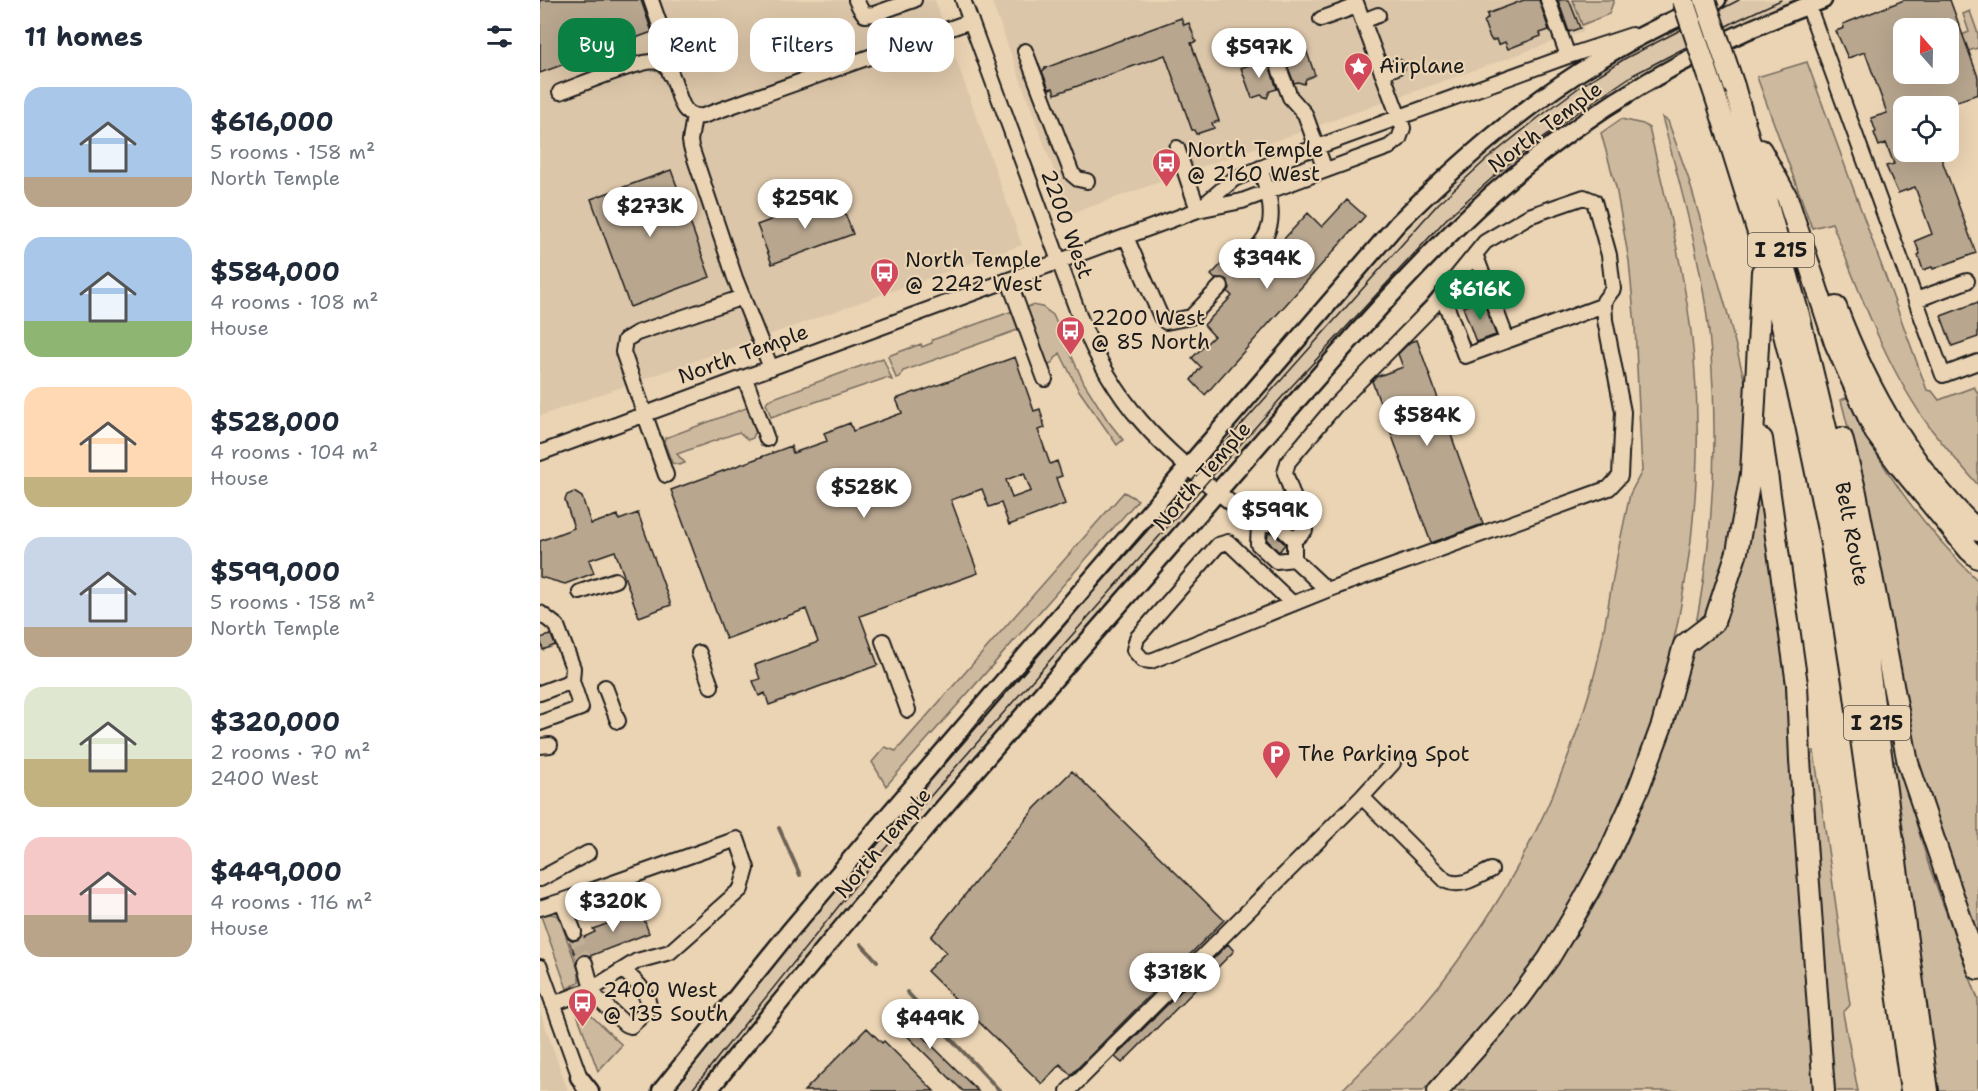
<!DOCTYPE html>
<meta charset="utf-8">
<style>
:root{--surface:#fff;--page:#f2f2f3;--text:#1f2937;--muted:#747a83;--accent:#0b8043}
body{margin:0;font-family:"Shantell Sans",sans-serif;background:var(--page);color:var(--text);height:100vh;display:flex;flex-direction:column;font-size:22px;white-space:nowrap}
*{box-sizing:border-box;margin:0}
p{font-size:20px;color:var(--muted)}
.icon{flex:none;width:33px;height:33px;fill:none;stroke:currentColor;stroke-width:2;stroke-linecap:round;stroke-linejoin:round}
.map{position:relative;flex:1;overflow:hidden}
.details{display:flex;flex-direction:column;background:var(--surface);width:540px}
.details>*{flex:none}
.guide{position:absolute;left:18px;top:18px;width:570px;height:54px;display:flex;gap:12px}
.needle{width:39px;rotate:340deg}
.fabs{position:absolute;left:1353px;top:18px;display:grid;gap:12px}
.fabs a{display:grid;place-items:center;width:66px;height:66px;border-radius:12px;background:var(--surface);box-shadow:0 6px 24px #0002;font-size:30px}
.price{position:absolute;translate:-50% -51px;padding:0 14px;border-radius:21px;background:#fff;color:#222;font-size:20px;line-height:39px;filter:drop-shadow(0 2px 3px #0008)}
.price::after{content:'';position:absolute;left:50%;top:36px;width:18px;height:14px;margin-left:-9px;background:inherit;clip-path:polygon(0 0,100% 0,50% 100%)}
.price.active{background:var(--accent);color:#fff}
ul{padding:0;list-style:none}
li{display:flex;align-items:center;gap:18px;height:150px;padding:0 24px}
li span{display:grid;place-items:center;flex:none;width:168px;height:120px;border-radius:18px;color:#555}
li>.icon{margin-inline-start:auto}
span .icon{width:72px;height:72px;fill:#fffc;stroke-width:1}
li b{font-size:26px}
h2{display:flex;justify-content:space-between;align-items:center;height:72px;padding:0 24px;font-size:26px}
.chip{padding:0 21px;border-radius:18px;background:var(--surface);box-shadow:0 6px 24px #0002;font-size:21px;line-height:54px}
.chip.active{background:var(--accent);color:#fff}
main{display:flex;flex:1;min-height:0}
.map>svg:first-child{display:block}
</style>
<main>
<section class="details">
<h2>11 homes<svg class="icon" aria-label="filters" viewBox="0 0 24 24"><path d="M4 7h16M4 17h16"/><circle cx="9" cy="7" r="2"/><circle cx="15" cy="17" r="2"/></svg></h2>
<ul>
<li><span style="background:linear-gradient(#a9c7e8 75%,#b9a48a 0)"><svg class="icon" aria-label="home" viewBox="0 0 24 24"><path d="M3 11l9-7 9 7M6 9v11h12V9"/></svg></span><div><b>$616,000</b><p>5 rooms · 158 m²</p><p>North Temple</p></div></li>
<li><span style="background:linear-gradient(#a9c7e8 70%,#8fb573 0)"><svg class="icon" aria-label="home" viewBox="0 0 24 24"><path d="M3 11l9-7 9 7M6 9v11h12V9"/></svg></span><div><b>$584,000</b><p>4 rooms · 108 m²</p><p>House</p></div></li>
<li><span style="background:linear-gradient(#ffd9b3 75%,#c2b280 0)"><svg class="icon" aria-label="home" viewBox="0 0 24 24"><path d="M3 11l9-7 9 7M6 9v11h12V9"/></svg></span><div><b>$528,000</b><p>4 rooms · 104 m²</p><p>House</p></div></li>
<li><span style="background:linear-gradient(#c9d6e8 75%,#b9a48a 0)"><svg class="icon" aria-label="home" viewBox="0 0 24 24"><path d="M3 11l9-7 9 7M6 9v11h12V9"/></svg></span><div><b>$599,000</b><p>5 rooms · 158 m²</p><p>North Temple</p></div></li>
<li><span style="background:linear-gradient(#dfe7d0 60%,#c2b280 0)"><svg class="icon" aria-label="home" viewBox="0 0 24 24"><path d="M3 11l9-7 9 7M6 9v11h12V9"/></svg></span><div><b>$320,000</b><p>2 rooms · 70 m²</p><p>2400 West</p></div></li>
<li><span style="background:linear-gradient(#f6c9c9 65%,#b9a48a 0)"><svg class="icon" aria-label="home" viewBox="0 0 24 24"><path d="M3 11l9-7 9 7M6 9v11h12V9"/></svg></span><div><b>$449,000</b><p>4 rooms · 116 m²</p><p>House</p></div></li>
</ul>
</section>
<div class="map">
<svg width="1438" height="1091" viewBox="0 0 1438 1091">
<rect width="100%" height="100%" fill="#ebd4b4"/>
<filter id="ink" filterUnits="userSpaceOnUse"><feTurbulence type="fractalNoise" baseFrequency=".0167" numOctaves="2"/><feDisplacementMap in="SourceGraphic" scale="12" xChannelSelector="R" yChannelSelector="G"/><feConvolveMatrix kernelMatrix="1 2 1 2 8 2 1 2 1" color-interpolation-filters="sRGB"/></filter>
<g filter="url(#ink)">
<path fill="#dcc6a9" d="M0,0H395L482,245L0,416Z
M451,0H1034L1044,31L530,214Z
M1189,0H1252L1205,21L1093,81L1034,121L749,398L695,460L677,445L869,229L918,180L946,155L986,121L1067,65L1143,21Z
M628,502L644,517L384,811L325,880L266,958L158,1091H136L381,783Z
M0,1011L28,1091H0Z"/>
<path fill="#cdb99e" stroke="#746a5d" stroke-width="1.5" d="M1033,0H1074L1069,14L1042,25Z
M1430,11L1438,34V48L1428,51L1422,35L1429,32L1423,14Z
M1267,62L1387,390L1392,391L1399,400L1434,387L1438,393V485C1422,467 1406,448 1391,429C1346,368 1320,293 1292,223L1272,228L1217,77Z
M1122,117L1128,121L1148,177L1187,311L1210,402L1242,641L1279,1091H911C981,1019 1045,935 1087,842C1156,690 1184,520 1171,354C1165,273 1143,195 1122,117Z
M1081,119L1103,124L1109,128C1127,204 1147,280 1154,359C1163,462 1153,565 1128,665C1120,694 1113,723 1102,750C1095,770 1086,789 1077,808C1063,841 1048,876 1029,907C1006,945 976,988 947,1022C926,1045 904,1068 883,1091H801C846,1046 891,1001 927,948C985,865 1029,770 1055,672C1063,642 1067,610 1073,578C1078,550 1084,522 1090,494L1102,471L1095,326L1089,261L1076,187L1061,133Z
M492,305L502,307L513,315L544,383L568,421L583,440L577,445L538,389L520,353L507,368L486,308Z
M473,311L483,328L363,371L360,377L356,378L348,356L381,344L382,347L392,343V340Z
M343,358L352,380L346,378L231,417L226,403L228,400Z
M1308,397C1336,465 1386,529 1438,581V951L1377,769L1321,479L1301,400Z
M206,408L209,410L216,429L213,438L208,440L199,432L137,454L145,463L139,465L132,463L124,442L125,438Z
M584,492L598,500L346,786L332,762L345,747L356,751Z
M1274,751L1310,1005L1303,1013L1318,1091H1295L1266,753Z
M1357,758L1389,866L1438,999V1091H1397L1351,768Z
M10,914L16,915L20,920L39,972V982L27,989L1,916Z
M33,1003H38L82,1045L58,1071Z"/>
<g fill="none" stroke-linecap="round" stroke-linejoin="round">
<path stroke="#6c6357" stroke-width="4" d="M239,828L260,875
M321,944L337,961
M367,992L460,1091"/>
</g>
<path fill="#b8a68f" stroke="#1c1c1c" stroke-width="1.5" fill-rule="evenodd" d="M0,0H101L112,32L0,73Z
M984,0H999L1009,30L1000,33L1001,36L968,49L965,42L958,45L956,39L952,41L949,36L944,22L948,18L947,14Z
M1018,0H1029L1040,28L1029,32Z
M1364,0H1410L1438,77V94L1404,106H1364V156L1375,152H1399L1436,253L1393,269L1392,267L1383,270L1378,255L1380,254L1375,241L1392,234L1375,187L1358,193L1346,166L1354,164L1346,143L1339,146L1334,133L1336,132L1331,118L1347,113L1325,52L1308,58L1296,31L1304,28L1303,24ZM1364,28H1408V74H1364Z
M641,18L644,25L649,23L656,42L651,43L679,121L672,123L674,128L656,134L654,130H652L625,55L515,94L513,88L509,89L502,71L506,69L505,68Z
M764,44L775,75L766,79L764,84L758,82L754,83L744,57L741,52Z
M727,58L737,89L730,91L727,98L721,95L712,98L701,68Z
M131,170L170,277L90,307L51,199Z
M298,195L313,234L232,264L217,225Z
M807,200L825,216L665,395L651,380L661,367L652,358L674,336L664,325L692,296L688,292L690,288L688,280L683,277L675,279L671,275L692,253L697,257L695,264L698,269L706,271L711,268L714,271L768,213L782,227Z
M943,300L956,335L936,342L923,307Z
M1438,302V337L1412,346L1401,316Z
M877,340L943,524L891,543L832,381L836,377L863,367L858,354L870,342Z
M475,357L494,411L500,409L505,428L498,430L510,464L517,461L522,476L516,478L525,504L469,525L461,503L449,507L442,489L411,500L438,573L320,616L338,665L229,705L225,693L219,696L213,681L220,679L215,665L278,642L266,609L186,639L131,490L251,446L253,453L287,441L284,433L310,423L313,431L362,413L356,399L375,392L376,393ZM484,473L491,491L472,498L466,480Z
M34,492L42,497L51,524L78,515L79,520L98,513L131,605L99,617L75,551L49,560L54,573L25,584L0,577V541L34,528L25,500L27,495Z
M732,532L745,544L739,552L727,540L728,534Z
M11,635L15,645L3,650L0,638Z
M532,771L684,920L531,1075L520,1064L502,1084L387,971L406,952L391,937L495,808Z
M98,903L109,933L50,956L42,955L37,960L30,942L38,940L55,932L53,929L82,918L79,910Z
M688,944L694,951L582,1063L575,1057Z
M352,1006L438,1091H423L345,1014Z
M327,1028L342,1043L344,1041L394,1091H264Z"/>
<g fill="none" stroke-linecap="round" stroke-linejoin="round">
<path stroke="#c2af96" stroke-width="14" stroke-dasharray="14 7" stroke-linecap="butt" d="M681,286L704,262
M34,932L45,963"/>
<defs>
<path id="minor" d="M111,0L131,57L130,74
M316,0L320,8L325,15L334,14L374,0
M423,0L540,318C555,355 574,390 601,421C635,461 679,492 719,526
M1008,0L1028,56
M1268,5L1403,375L1438,362
M781,19L817,6
M823,21L838,15
M485,51L532,174L538,179L547,181
M736,60L750,97L765,114L785,170
M842,73L857,67
M20,92C38,86 102,58 117,62C144,68 130,120 163,116L431,21
M154,116L150,141L151,147L195,278L231,368
M637,148L658,210
M659,209L694,179L733,163L1028,56L1092,35
M586,237L621,317L626,322L651,317L681,286
M935,254L967,340
M704,262C711,254 723,243 727,233C736,213 727,188 720,168
M469,281L505,379
M902,294L925,356L1064,305
M1376,300L1427,281
M205,378L227,439
M0,453L658,210L702,201L849,147L859,139L863,128L815,0
M126,475L83,352L85,340L97,333L203,297
M735,522L754,540V559L736,561L718,544L719,526Z
M754,559L787,590L1069,488L1080,476L1083,412L1065,320L1064,301L1073,289L1069,255L1054,201L1044,197L989,216L945,242L892,307L795,406L748,462L745,473L765,530L754,540
M40,592L75,580
M753,604L688,542L678,545L597,638L594,650L603,660L611,661L787,590
M0,613L17,626L33,668L32,681
M343,641L368,710
M159,653L171,686
M65,687L78,721
M0,693L32,681L41,708L0,723
M0,746L10,745
M822,797L906,881C922,888 936,877 951,870
M0,879L48,853
M22,901L197,839L207,868L201,889L130,952L97,961L52,989L57,998L85,1024L91,1026L109,1009C110,993 94,980 83,970
M0,908L22,901L34,932
M0,967L43,1086
M13,1004L52,989L45,963
M528,1091L822,797L853,763"/>
<path id="major" d="M39,1077L50,1091
M121,1091L249,932L344,820L858,223C919,163 985,104 1059,60C1097,36 1137,18 1177,0
M168,1091C310,914 459,742 609,571C657,515 706,460 754,404C817,332 880,260 950,196C1047,110 1161,44 1283,0"/>
<path id="highway" d="M1194,86L1259,315L1295,466L1328,661L1388,1091
M1176,98L1224,252L1266,425L1291,544L1313,682L1371,1091
M1221,150L1247,197L1295,343L1335,432L1359,465L1429,550L1438,558
M1296,307C1327,389 1373,470 1438,531
M1302,438L1316,493L1368,763L1438,969
M1222,439L1257,684L1260,760L1284,1091
M898,1091L980,998L1009,958L1042,903L1069,853L1099,787L1122,725L1144,645L1174,622L1197,552L1211,474L1222,272"/>
</defs>
<use href="#minor" stroke="#1c1c1c" stroke-width="18"/>
<use href="#major" stroke="#1c1c1c" stroke-width="21"/>
<use href="#highway" stroke="#1c1c1c" stroke-width="24"/>
<use href="#minor" stroke="#ebd4b4" stroke-width="14"/>
<use href="#major" stroke="#ebd4b4" stroke-width="16"/>
<use href="#highway" stroke="#ebd4b4" stroke-width="20"/>
<path stroke="#1c1c1c" stroke-width="1.5" d="M329,855L446,712L898,204L947,159L998,118L1041,86L1086,58L1199,0
M151,1091L342,852L421,761L750,388L909,216L967,165L1032,116L1093,75L1198,20L1241,0"/>
<defs>
<path id="highway-bridge" d="M1143,0L1176,98
M1165,0L1194,86"/>
</defs>
<use href="#highway-bridge" stroke="#1c1c1c" stroke-width="24" stroke-linecap="butt"/>
<use href="#highway-bridge" stroke="#ebd4b4" stroke-width="20"/>
</g>
</g>
<defs>
<symbol id="sight-pin" viewBox="-11 -11 22 30"><path d="M0 17L-7.5 6A9.5 9.5 0 1 1 7.5 6Z" fill="#d1495b" stroke="#ebd4b4"/><path d="M0-6L1.8-2.2L6-1.7L2.9 1.2L3.7 5.4L0 3.3L-3.7 5.4L-2.9 1.2L-6-1.7L-1.8-2.2Z" fill="#fff"/></symbol>
<symbol id="bus-pin" viewBox="-11 -11 22 30"><path d="M0 17L-7.5 6A9.5 9.5 0 1 1 7.5 6Z" fill="#d1495b" stroke="#ebd4b4"/><path d="M-5-6H5V4H4V6H2V4H-2V6H-4V4H-5ZM-3.5-4V0h7V-4ZM-3.5 1.2v1.5H-2V1.2ZM2 1.2v1.5H3.5V1.2Z" fill="#fff"/></symbol>
<symbol id="parking-pin" viewBox="-11 -11 22 30"><path d="M0 17L-7.5 6A9.5 9.5 0 1 1 7.5 6Z" fill="#d1495b" stroke="#ebd4b4"/><path d="M-3.5-5.5H1a3.5 3.5 0 0 1 0 7H-1V5.5H-3.5ZM-1-3.4V-.6H.8a1.4 1.4 0 0 0 0-2.8Z" fill="#fff"/></symbol>
</defs>
<g fill-rule="evenodd">
<use href="#sight-pin" x="802" y="50" width="33" height="45"/>
<use href="#bus-pin" x="610" y="146" width="33" height="45"/>
<use href="#bus-pin" x="328" y="256" width="33" height="45"/>
<use href="#bus-pin" x="514" y="314" width="33" height="45"/>
<use href="#parking-pin" x="720" y="738" width="33" height="45"/>
<use href="#bus-pin" x="26" y="986" width="33" height="45"/>
</g>
<g text-anchor="middle" dominant-baseline="central" stroke-width="4.5" stroke-linejoin="round" paint-order="stroke">
<g fill="#ebd4b4" stroke="#5a534a" stroke-width="1.5">
<rect x="1208" y="233" width="66" height="34" rx="4.5"/>
<rect x="1304" y="706" width="66" height="34" rx="4.5"/>
</g>
<g font-size="20" font-weight="bold" fill="#1c1c1c">
<text x="1241" y="250">I 215</text>
<text x="1337" y="723">I 215</text>
</g>
<g font-size="21" fill="#1c1c1c" stroke="#ebd4b4" text-anchor="start">
<text x="839" y="66">Airplane</text>
<text x="647" y="150">North Temple<tspan x="647" dy="24">@ 2160 West</tspan></text>
<text x="365" y="260">North Temple<tspan x="365" dy="24">@ 2242 West</tspan></text>
<text x="551" y="318">2200 West<tspan x="551" dy="24">@ 85 North</tspan></text>
<text x="758" y="754">The Parking Spot</text>
<text x="63" y="990">2400 West<tspan x="63" dy="24">@ 135 South</tspan></text>
</g>
<g font-size="21" fill="#1c1c1c" stroke="#ebd4b4">
<text transform="translate(1005 127) rotate(-37)">North Temple</text>
<text transform="translate(527 224) rotate(70)">2200 West</text>
<text transform="translate(203 354) rotate(-20)">North Temple</text>
<text transform="translate(662 476) rotate(-49)">North Temple</text>
<text transform="translate(1312 534) rotate(79)">Belt Route</text>
<text transform="translate(343 843) rotate(-50)">North Temple</text>
</g>
</g>
</svg>
<div class="fabs">
<a><svg class="needle" viewBox="-14 -14 28 28"><path d="M0-13l5 13h-10z" fill="#e53935"/><path d="M0 13l5-13h-10z" fill="#747a83"/></svg></a>
<a><svg class="icon" aria-label="locate" viewBox="0 0 24 24"><circle cx="12" cy="12" r="6"/><path d="M12 2v4M12 18v4M2 12h4M18 12h4"/></svg></a>
</div>
<b class="price" style="left:719px;top:79px">$597K</b>
<b class="price" style="left:265px;top:230px">$259K</b>
<b class="price" style="left:110px;top:238px">$273K</b>
<b class="price" style="left:727px;top:290px">$394K</b>
<b class="price active" style="left:940px;top:321px">$616K</b>
<b class="price" style="left:887px;top:447px">$584K</b>
<b class="price" style="left:324px;top:519px">$528K</b>
<b class="price" style="left:735px;top:542px">$599K</b>
<b class="price" style="left:73px;top:933px">$320K</b>
<b class="price" style="left:635px;top:1004px">$318K</b>
<b class="price" style="left:390px;top:1050px">$449K</b>
<div class="guide">
<a class="chip active">Buy</a>
<a class="chip">Rent</a>
<a class="chip">Filters</a>
<a class="chip">New</a>
</div>
</div>
</main>
